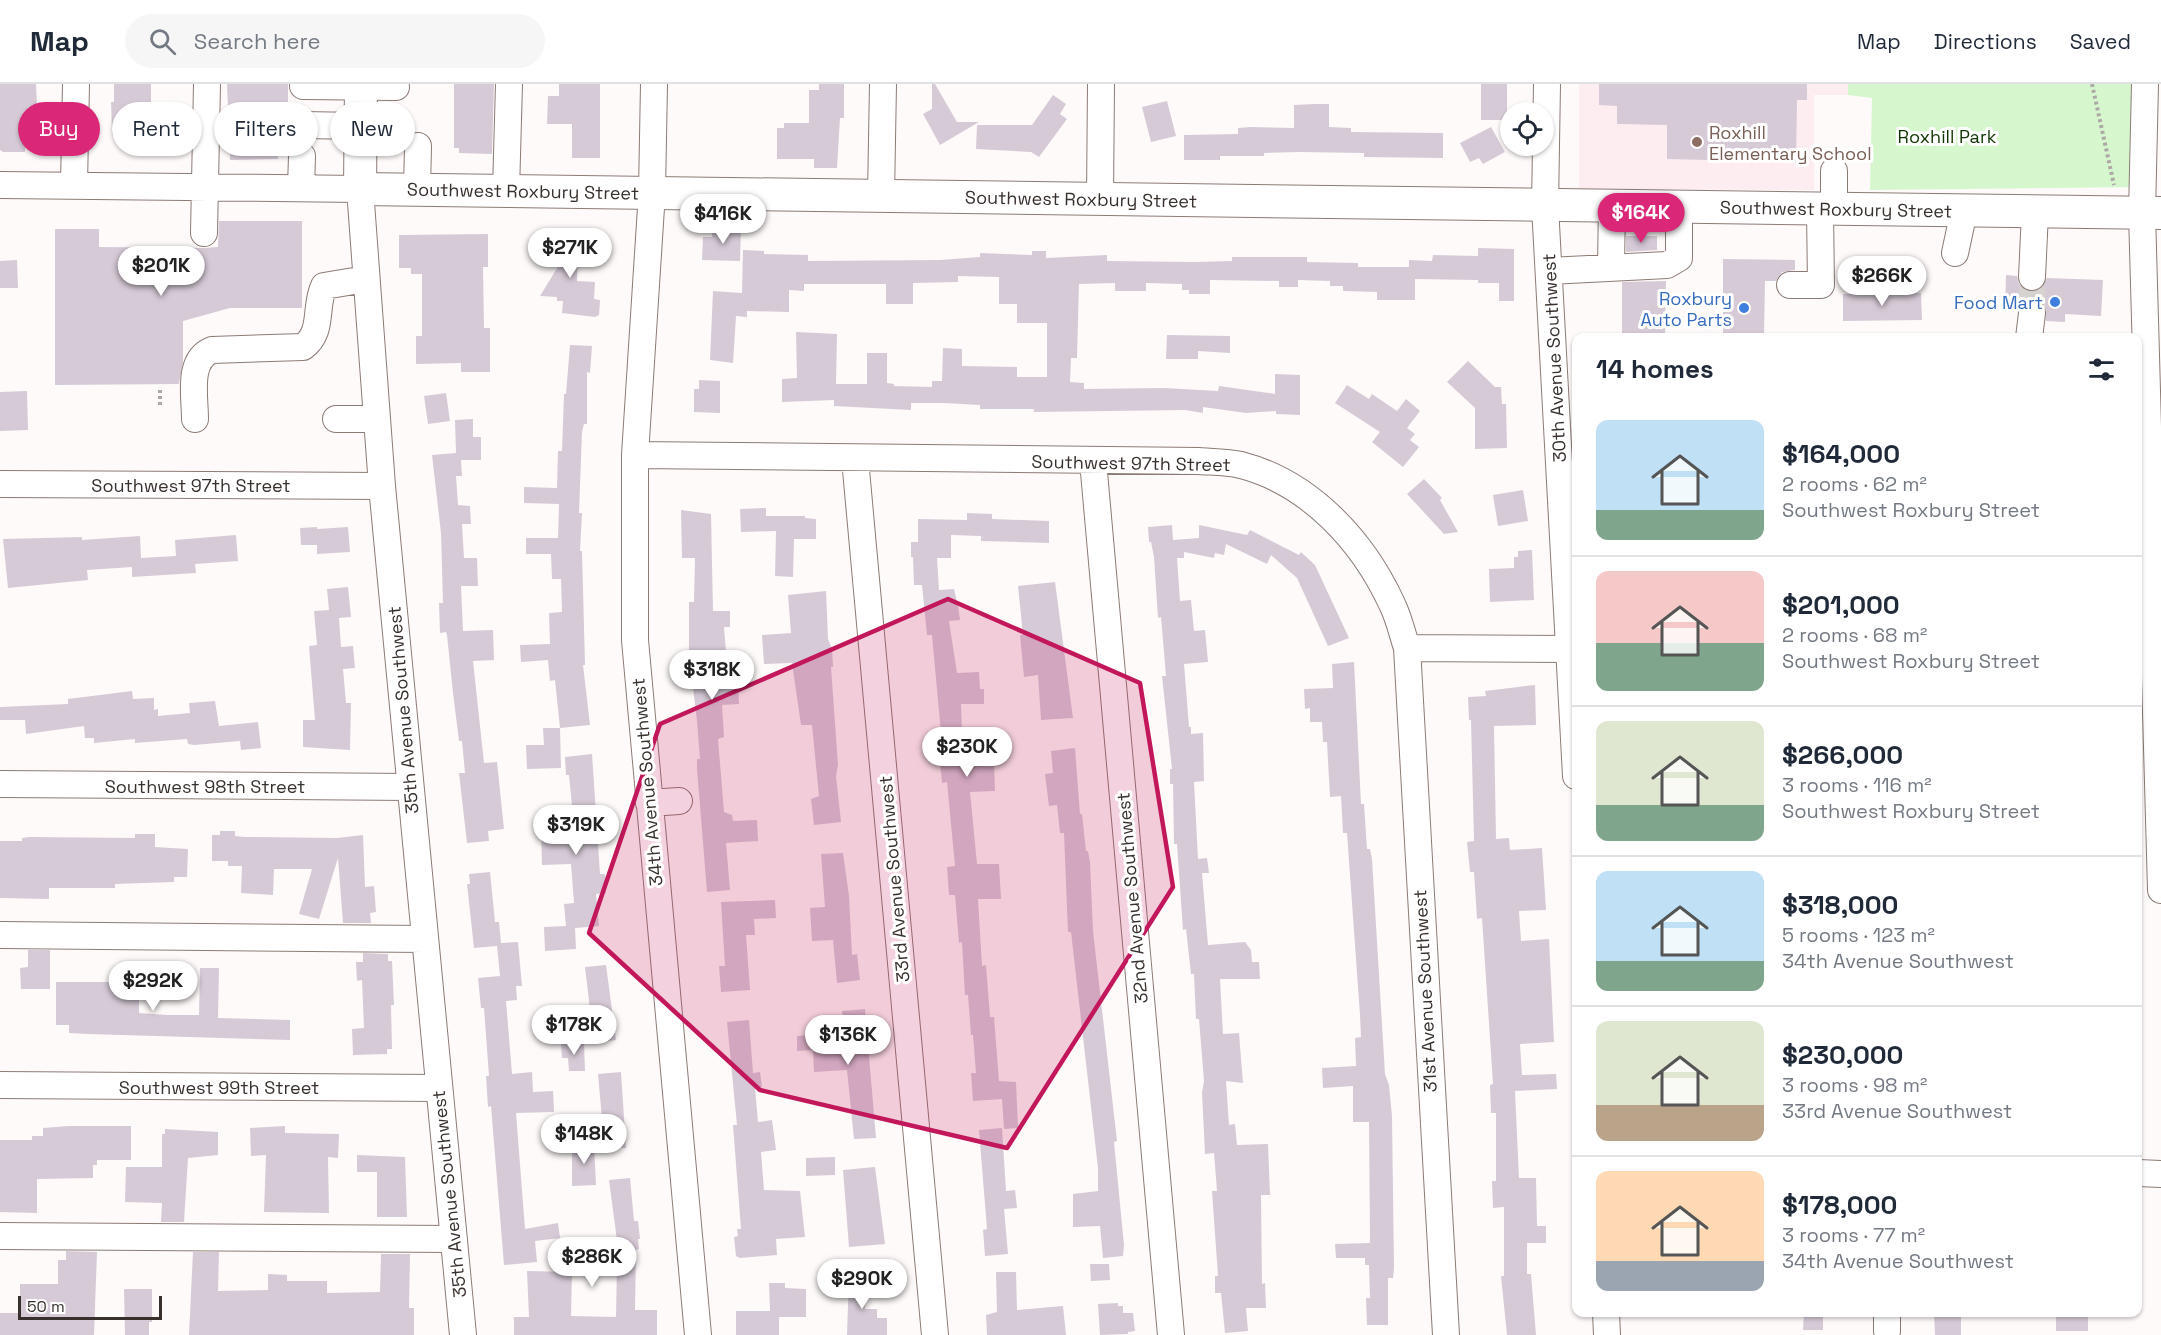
<!DOCTYPE html>
<meta charset="utf-8">
<style>
:root{--surface:#fff;--page:#f6f6f7;--text:#1f2937;--muted:#747a83;--line:#e0e1e3;--accent:#db2777}
body{margin:0;font-family:"Space Grotesk",sans-serif;background:var(--page);color:var(--text);height:100vh;display:flex;flex-direction:column;font-size:22px;white-space:nowrap}
*{box-sizing:border-box;margin:0}
p{font-size:20px;color:var(--muted)}
.icon{flex:none;width:33px;height:33px;fill:none;stroke:currentColor;stroke-width:2;stroke-linecap:round;stroke-linejoin:round}
.map{position:relative;flex:1;overflow:hidden}
.side{position:absolute;left:1572px;top:249px;width:570px;height:984px;display:flex;flex-direction:column;background:var(--surface);border-radius:12px;box-shadow:0 2px 4px #0004}
.side>*{flex:none}
.guide{position:absolute;left:18px;top:18px;width:570px;height:54px;display:flex;gap:12px}
.tools{position:absolute;left:1500px;top:18px;display:grid;gap:12px}
.tools a{display:grid;place-items:center;width:54px;height:54px;border-radius:50%;background:var(--surface);box-shadow:0 2px 4px #0004;font-size:30px}
.scale{position:absolute;left:18px;bottom:15px;width:144px;box-sizing:border-box;padding-left:6px;border:3px solid #37302d;border-top:0;font-size:16px;line-height:21px;white-space:nowrap;color:#37302d;-webkit-text-stroke:4px #fff;paint-order:stroke}
.price{position:absolute;translate:-50% -51px;padding:0 14px;border-radius:21px;background:#fff;color:#222;font-size:20px;line-height:39px;filter:drop-shadow(0 2px 3px #0008)}
.price::after{content:'';position:absolute;left:50%;top:36px;width:18px;height:14px;margin-left:-9px;background:inherit;clip-path:polygon(0 0,100% 0,50% 100%)}
.price.selected{background:var(--accent);color:#fff}
ul{padding:0;list-style:none}
li{display:flex;align-items:center;gap:18px;height:150px;padding:0 24px}
li+li{border-top:2px solid var(--line)}
li span{display:grid;place-items:center;flex:none;width:168px;height:120px;border-radius:12px;color:#555}
li>.icon{margin-inline-start:auto}
span .icon{width:72px;height:72px;fill:#fffc;stroke-width:1}
li b{font-size:26px}
h2{display:flex;justify-content:space-between;align-items:center;height:72px;padding:0 24px;font-size:26px}
.chip{padding:0 21px;border-radius:27px;background:var(--surface);box-shadow:0 2px 4px #0004;font-size:21px;line-height:54px}
.chip.selected{background:var(--accent);color:#fff}
header{display:flex;align-items:center;gap:36px;box-sizing:border-box;height:84px;padding:0 30px;background:var(--surface);border-bottom:2px solid var(--line)}
header strong{font-size:28px}
nav{display:flex;gap:33px;margin-inline-start:auto;font-size:21px}
.search{width:420px;height:54px;background:var(--page);display:flex;align-items:center;gap:15px;box-sizing:border-box;padding:0 21px;border-radius:33px;color:var(--muted);font-size:22px}
.map>svg:first-child{display:block}
</style>
<header>
<strong>Map</strong>
<div class="search"><svg class="icon" aria-label="search" viewBox="0 0 24 24"><circle cx="10" cy="10" r="6"/><path d="M15 15l6 6"/></svg>Search here</div>
<nav><a>Map</a><a>Directions</a><a>Saved</a></nav>
</header>
<div class="map">
<svg width="2161" height="1251" viewBox="0 0 2161 1251">
<rect width="100%" height="100%" fill="#fefaf9"/>
<path fill="#fdedf1" d="M1579,0H1848V11H1814V106L1579,105Z"/>
<path fill="#d6f7ce" d="M1848,0H2146L2145,103L1870,106L1872,14L1848,11Z"/>
<path fill="#d6cad7" d="M0,0H36L37,21H32V32H26L25,68H3L0,66Z
M114,0H151V24H191V52H179L178,57L159,56V51H112L111,18H114Z
M227,0H288V26H282L281,31V57H277L278,75L230,76Z
M454,0H494L492,70L459,69V64H454Z
M559,0H600V74H572V40H547L548,12H559Z
M819,0H844V34H840L837,84H814V75H777V44H784V39H809V6H819Z
M932,0H935L957,38H979L940,61L923,30L932,25Z
M1481,0H1507V36H1481Z
M1599,0H1807V16H1797L1796,78L1667,75V41L1617,40V22L1599,21Z
M1053,11L1066,20L1060,30L1067,35L1039,73L1031,68L976,65L977,41H1032Z
M1167,17L1176,52L1151,58L1142,23Z
M1314,20H1329V43L1351,44V48L1443,49V74L1364,73V69L1299,68L1264,69V72H1220V76H1184V51L1238,50V44L1251,43L1294,44V21Z
M1491,43L1505,68L1483,80L1479,74L1470,78L1460,59Z
M219,137H302V224H230L183,237V278L179,300L55,301V145H99V163L204,164L218,163Z
M712,144H741L740,177L702,176L703,153H712Z
M578,149L577,197L595,198L594,215L600,216L599,231L595,233L562,229L563,217H557V213L540,212L562,176H547L548,152L576,153Z
M488,150V183H483L484,244H490V288H461V279L416,280V252H422V190H411V184H399V151Z
M1626,152H1657V166L1626,168Z
M1478,164L1514,165V217H1499V199H1478V196L1415,195V216H1377V208L1343,207V202H1330V197L1298,196V203H1279V197L1210,196V210H1189V206H1182V200L1146,199V207H1115V199L1079,200L1077,274H1071L1070,298L1084,299V305L1164,304L1218,307L1219,302L1275,310V290L1300,291V331L1276,330V327L1246,329L1203,323V329L1185,326L1034,328V325H980V321L944,319H911V326L834,322V316L782,318V295L797,294L796,248L837,250L836,300H867V269H887V299L894,300V302L932,303V297H942L943,264L962,265V282L1017,283V293H1047V239H1017V220H999V193L958,192V198L913,199V220H886V200H804V207L789,206V228L747,227V233L736,232L733,279L710,276L713,207L742,209L743,166L764,167V170L808,171V177L940,176L980,173V169L1032,171V167H1046V174L1107,171V177L1194,178L1232,177V173H1307V178L1358,179V183H1409V176L1432,177L1433,171L1478,172Z
M1723,175L1795,176V186L1782,188L1776,197H1765L1764,250H1723Z
M17,176L18,204H0V177Z
M2006,191L2017,192L2019,200L2031,208L2039,206L2047,194L2103,196L2101,232L2065,230V238L2046,237L2045,223L2033,214L2020,220L2017,228L2005,227Z
M1666,197L1665,254H1622V198Z
M1921,209L1922,236L1843,237V210Z
M1167,251L1230,252V269L1198,267V275H1166Z
M570,261L592,262L590,289L587,288V340H584L582,348L579,429H582L580,467H582L585,581H583L590,641L560,644L555,596L550,597L548,576L521,578L520,561L550,560L549,529L562,528L561,495H552L551,470H526V454H558L559,420L524,419V403L557,404L558,367H562L564,310H566Z
M1468,277L1495,303H1501L1502,320H1506L1507,364L1475,365V324L1447,298Z
M699,296L720,297V329L694,328V305H699Z
M1347,301L1369,315L1372,310L1397,327L1406,315L1420,327L1407,344L1415,350L1410,356L1419,363L1403,383L1372,358L1380,348L1335,319Z
M27,307L28,346L0,347V308Z
M446,309L450,337L428,340L424,312Z
M473,335V353H481V376H461L462,392H456L458,421L470,422L471,440H462L464,474H477L478,502H461L463,547L493,546L494,576L473,577L484,679L497,678L504,745L488,747L489,757L467,759L459,689H465L462,657H459L453,609L447,551L446,548L440,549L439,519H443L441,449L432,371L456,369L455,336Z
M1424,395L1442,414L1440,416L1458,448L1444,450L1407,410Z
M1523,406L1528,437L1498,442L1493,411Z
M766,424V432H805V434L816,435V455H794L793,493L775,492L776,447L741,448L740,425Z
M681,426L711,430L713,527H730V543H724L727,580H749V599H738L739,620L722,621L724,653L718,655L724,728L732,731L733,737L757,736L758,757L726,759L730,806L707,808L697,685V675H700L697,637L689,570V518H694L695,474H682Z
M967,429L992,430V435L1049,437V459L981,457V452L951,451V474H937L939,506L954,505L958,522L960,536L949,537L957,589L979,588L980,605H984V620H961L963,676H994L995,707L970,708L977,780H999L1001,815H978L982,882L986,881L990,933H994L999,997L1016,998L1018,1044L1004,1045L1002,1015L973,1017L971,989H976L973,951H971L968,911H965L962,858L959,859L955,811H949L947,783L955,782L947,698L942,699L941,688L939,671H943L932,551H927L922,501H914L913,473H911V458H918V435L967,436Z
M1172,441L1173,456L1199,454V441L1247,451L1250,446L1299,471L1301,468L1315,481L1349,554L1328,562L1297,494L1271,471L1267,480L1226,460L1224,471L1215,469L1214,474L1184,468V474H1177L1180,517L1191,516L1194,547L1205,546L1208,578L1184,580L1189,643H1191V650L1203,649L1204,697L1194,698L1198,775L1207,774L1209,789H1202L1208,861L1245,858L1251,866L1252,878H1259L1260,895H1220L1223,950L1239,949L1243,999L1226,997L1229,1041L1235,1040L1237,1061L1268,1060L1270,1111H1261L1262,1200L1265,1199L1266,1224H1246L1248,1247L1225,1249L1221,1209H1215V1192H1218L1212,1107H1217L1214,1069L1205,1070L1202,1009L1204,997L1199,935H1196L1194,890H1191L1186,845L1183,846L1177,760H1174L1173,700H1170V685H1172L1162,592H1166L1161,533L1158,534L1154,473L1151,458H1149L1148,443Z
M317,443V445L348,443L350,468L317,470V461H301L300,444Z
M236,451L238,477L195,480L196,489L132,493V483L87,486L88,496L8,504L3,455L82,453V456L140,452L141,474L176,472L175,456Z
M1532,466L1534,516L1490,518L1489,485L1514,484V473H1518V467Z
M1055,498L1073,634L1041,636L1038,591L1024,593L1020,551H1023L1018,502Z
M348,503L351,533L339,534L341,563L353,562L355,584L343,585L346,619H351L350,666L303,663V636H315L309,562L317,561L314,527L329,526L327,505Z
M826,507L828,555L832,565L833,583H831L838,681L836,692L841,738L814,741L811,715L819,712L812,641H801L792,579L764,580L762,551L791,549L788,511Z
M1354,578L1361,720H1364L1367,765H1370L1372,775L1385,990L1389,1001L1392,1032L1394,1184L1393,1194H1388V1241H1367L1366,1214H1370L1369,1181H1365V1174H1336L1335,1160L1370,1159L1369,1038H1353V1002L1323,1004L1322,984L1356,982L1355,954L1361,953L1360,931L1347,749H1343L1341,712L1330,713L1327,658H1323L1322,638H1310V624L1305,625L1304,605L1333,604L1332,580Z
M1535,601L1536,641L1494,642L1496,755L1509,754L1510,766L1542,764L1546,826L1519,827L1521,857L1549,855L1554,958L1520,960L1522,991L1556,990L1557,1005L1515,1007L1519,1094H1536L1537,1142H1546V1159H1527V1190H1531L1536,1251H1507L1501,1192H1504V1123L1493,1124L1492,1097H1496V1029H1491L1490,1001L1493,1000L1482,834L1477,835L1474,788H1470L1467,758L1474,757L1471,636H1469L1468,613L1486,612L1485,607Z
M132,607L133,615L154,614V626L158,625V632L190,629L189,619L215,617L219,642L258,638L261,664L241,666L240,657L194,661L188,660L187,655L135,659V655L94,659V654H85L84,642L26,650L25,636H0V623L68,620V615Z
M543,644H560L561,684L527,685L526,661H544Z
M1075,664L1080,730H1082L1086,767H1088L1090,778L1093,847L1117,1057L1114,1058L1124,1161L1123,1172L1103,1174L1100,1142L1073,1143V1110L1098,1107V1084L1071,848H1068L1064,749H1060L1057,721L1049,722L1045,690L1053,689L1051,667Z
M592,670L600,790H605L606,809L596,810L599,842L575,844L576,865L545,867L544,843L566,842L564,820L574,819L571,780L542,781L541,744L574,742L569,691H566L565,673Z
M220,747H235V752L245,753L337,754L363,751L365,803L374,802L376,828L370,829L371,839H343L338,774L319,835L299,830L312,785H274L273,811L241,809L242,782H228V777H212V751H220Z
M135,750H155V763L188,765L187,793H174V798L115,800V804H49V815L0,814V757H22V754L29,753L135,754Z
M843,769L849,812L852,871L857,870L860,896L837,899L833,856L812,857L810,824L825,823L821,770Z
M490,788L495,838H499L501,859L518,858L522,902H516L517,916L506,917L512,990L532,988L533,1008L553,1007L554,1028L516,1029L525,1145L558,1139L560,1154L535,1157L537,1178L504,1181L491,1022L488,1023L486,992H489L484,924H481L478,894L500,892L497,862L474,864L467,800H470L469,790Z
M775,816L776,834L754,835L755,851H746L750,906L721,908L719,882H725L721,818Z
M28,866H50V905H21L20,884L28,883Z
M363,869L388,870V877H392L394,921H391L392,965H387V970L353,971L352,945L364,944L362,896L357,897L356,878H363Z
M606,881L616,956L594,959L585,883Z
M118,882H139V929L167,931H199L200,884H219L218,934L290,936V956L88,950L69,949V941H56V898H118Z
M865,925L876,1054L854,1055L847,986L814,988L813,966L797,967V952L844,949L842,927Z
M749,936L753,989L760,988L762,1003L755,1004L758,1038L772,1036L776,1066L761,1068L764,1106L800,1107L805,1153L776,1155L777,1171L740,1174L736,1172L734,1153L738,1152L737,1145H741L733,1041H737L727,938Z
M584,958L585,987H569L568,974H562L561,960Z
M621,988L626,1064L600,1065L599,1047L603,1046L598,990Z
M69,1042H131V1076H97V1081H93V1094L37,1095V1129L0,1128V1056H32V1052H43V1044Z
M285,1042V1049L339,1050L338,1074L328,1073L329,1129L264,1128L266,1071L251,1072L250,1044Z
M1002,1044L1006,1107L1015,1106L1017,1124L1004,1125L1008,1170L985,1172L983,1146L987,1145L979,1046Z
M165,1045L218,1048V1071L188,1074L184,1138H161L162,1119L125,1118L126,1083H162V1050H165Z
M594,1060L596,1101L572,1102V1061Z
M357,1071L405,1073L407,1133H377V1088H357Z
M835,1073V1091L806,1092V1074Z
M875,1083L885,1160L849,1163L843,1086Z
M630,1094L634,1137H638L640,1155H638L639,1165L636,1166L635,1226H657V1251H514V1233H529L527,1187L572,1188L571,1232L616,1233L617,1179H620L609,1096Z
M66,1167L97,1168L94,1251H0V1229H20V1200H58V1176H66Z
M193,1168H219L218,1207L268,1206V1190L287,1191V1197H327V1209L380,1208L381,1170H410L409,1224H414V1251H189Z
M1090,1180H1109L1110,1196L1091,1197Z
M996,1188H1016L1017,1226L1063,1222L1066,1251H987L986,1231L997,1228Z
M849,1189H866L865,1225H877V1234H887V1251H847Z
M769,1199H785V1204L806,1205V1233H779V1251H736V1227H770Z
M124,1205H152V1238H149V1251H125Z
M1118,1219V1222H1123V1229H1133L1135,1247L1128,1248V1250L1100,1251L1098,1220Z
M1804,1228H1823V1246H1803Z
M1934,1228H1961V1251H1935Z
M2056,1228H2088V1247H2056Z"/>
<g fill="none" stroke-linecap="round" stroke-linejoin="round">
<path stroke="#d6d2d0" stroke-width="26" stroke-dasharray="26 13" stroke-linecap="butt" d="M2032,229V193"/>
<defs>
<path id="minor" d="M654,0L652,108L635,371V556L698,1251
M1547,0L1545,122L1576,692
M2145,0L2142,129L2161,806
M303,2L396,3
M303,41L359,42
M0,101L360,105L382,402L463,1251
M74,101L76,0
M301,104L302,72
M417,105L418,62
M506,107L509,0
M881,112L883,0
M1100,115L1101,0
M1834,126V87
M204,149L207,0
M1955,169L1964,127
M1611,182L1612,121
M1549,187L1667,181L1679,174V122
M2032,193L2035,129
M1790,201H1821L1820,126
M2029,254L2032,229
M195,335C195,312 187,276 212,266L303,263C324,248 314,223 324,202L366,195
M336,335H377
M635,371L1199,377C1213,378 1228,378 1241,381C1310,399 1363,457 1392,520C1399,534 1402,549 1407,564L1446,1251
M855,375L935,1251
M1093,377L1171,1251
M0,400L382,402
M1407,564L1569,565
M0,700L410,703
M649,719L679,717
M0,851L425,855
M0,1001L438,1004
M2138,1089L2161,1090
M0,1152L454,1155
M1606,1228L1607,1251
M1887,1228V1247"/>
<path id="major" d="M361,0L360,105L2161,129"/>
</defs>
<use href="#minor" stroke="#8c7b75" stroke-width="28"/>
<use href="#major" stroke="#8c7b75" stroke-width="34"/>
<path stroke="#ada8a6" stroke-width="4" stroke-dasharray="3 3" stroke-linecap="butt" d="M2092,0L2114,101
M160,306V324"/>
<use href="#minor" stroke="#fff" stroke-width="26"/>
<use href="#major" stroke="#fff" stroke-width="32"/>
</g>
<path fill="#c2185b" fill-opacity="0.2" stroke="#c2185b" stroke-width="4.5" stroke-linejoin="round" d="M948,515L1140,599L1173,803L1007,1064L760,1006L589,849L660,640Z"/>
<circle fill="#8d6e63" stroke="#fff" stroke-width="2" cx="1697" cy="58" r="6"/>
<g fill="#3f7fe0" stroke="#fff" stroke-width="2">
<circle cx="2055" cy="218" r="6"/>
<circle cx="1744" cy="224" r="6"/>
</g>
<g text-anchor="middle" dominant-baseline="central" stroke-width="6" stroke-linejoin="round" paint-order="stroke">
<g font-size="18" fill="#785e54" stroke="#fff" text-anchor="start">
<text x="1709" y="48">Roxhill<tspan x="1709" dy="21">Elementary School</tspan></text>
</g>
<g font-size="18" fill="#0f3501" stroke="#fff">
<text x="1947" y="52">Roxhill Park</text>
</g>
<g font-size="18" fill="#37302d" stroke="#fff">
<text transform="translate(523 107) rotate(1)">Southwest Roxbury Street</text>
<text transform="translate(1081 115) rotate(1)">Southwest Roxbury Street</text>
<text transform="translate(1836 125) rotate(1)">Southwest Roxbury Street</text>
<text transform="translate(1554 274) rotate(-93)">30th Avenue Southwest</text>
<text transform="translate(1131 379) rotate(1)">Southwest 97th Street</text>
<text x="191" y="401">Southwest 97th Street</text>
<text transform="translate(403 626) rotate(-95)">35th Avenue Southwest</text>
<text transform="translate(647 698) rotate(-95)">34th Avenue Southwest</text>
<text x="205" y="702">Southwest 98th Street</text>
<text transform="translate(894 795) rotate(-95)">33rd Avenue Southwest</text>
<text transform="translate(1132 814) rotate(-95)">32nd Avenue Southwest</text>
<text transform="translate(1425 907) rotate(-93)">31st Avenue Southwest</text>
<text x="219" y="1003">Southwest 99th Street</text>
<text transform="translate(449 1110) rotate(-96)">35th Avenue Southwest</text>
</g>
<g font-size="18" fill="#366cbe" stroke="#fff" text-anchor="end">
<text x="1732" y="214">Roxbury<tspan x="1732" dy="21">Auto Parts</tspan></text>
<text x="2043" y="218">Food Mart</text>
</g>
</g>
</svg>
<div class="tools">
<a><svg class="icon" aria-label="locate" viewBox="0 0 24 24"><circle cx="12" cy="12" r="6"/><path d="M12 2v4M12 18v4M2 12h4M18 12h4"/></svg></a>
</div>
<div class="scale">50 m</div>
<b class="price selected" style="left:1641px;top:160px">$164K</b>
<b class="price" style="left:723px;top:161px">$416K</b>
<b class="price" style="left:570px;top:195px">$271K</b>
<b class="price" style="left:161px;top:213px">$201K</b>
<b class="price" style="left:1882px;top:223px">$266K</b>
<b class="price" style="left:712px;top:617px">$318K</b>
<b class="price" style="left:967px;top:694px">$230K</b>
<b class="price" style="left:576px;top:772px">$319K</b>
<b class="price" style="left:153px;top:928px">$292K</b>
<b class="price" style="left:574px;top:972px">$178K</b>
<b class="price" style="left:848px;top:982px">$136K</b>
<b class="price" style="left:584px;top:1081px">$148K</b>
<b class="price" style="left:592px;top:1204px">$286K</b>
<b class="price" style="left:862px;top:1226px">$290K</b>
<div class="guide">
<a class="chip selected">Buy</a>
<a class="chip">Rent</a>
<a class="chip">Filters</a>
<a class="chip">New</a>
</div>
<section class="side">
<h2>14 homes<svg class="icon" aria-label="filters" viewBox="0 0 24 24"><path d="M4 7h16M4 17h16"/><circle cx="9" cy="7" r="2"/><circle cx="15" cy="17" r="2"/></svg></h2>
<ul>
<li><span style="background:linear-gradient(#bfe0f5 75%,#7fa58c 0)"><svg class="icon" aria-label="home" viewBox="0 0 24 24"><path d="M3 11l9-7 9 7M6 9v11h12V9"/></svg></span><div><b>$164,000</b><p>2 rooms · 62 m²</p><p>Southwest Roxbury Street</p></div></li>
<li><span style="background:linear-gradient(#f6c9c9 60%,#7fa58c 0)"><svg class="icon" aria-label="home" viewBox="0 0 24 24"><path d="M3 11l9-7 9 7M6 9v11h12V9"/></svg></span><div><b>$201,000</b><p>2 rooms · 68 m²</p><p>Southwest Roxbury Street</p></div></li>
<li><span style="background:linear-gradient(#dfe7d0 70%,#7fa58c 0)"><svg class="icon" aria-label="home" viewBox="0 0 24 24"><path d="M3 11l9-7 9 7M6 9v11h12V9"/></svg></span><div><b>$266,000</b><p>3 rooms · 116 m²</p><p>Southwest Roxbury Street</p></div></li>
<li><span style="background:linear-gradient(#bfe0f5 75%,#7fa58c 0)"><svg class="icon" aria-label="home" viewBox="0 0 24 24"><path d="M3 11l9-7 9 7M6 9v11h12V9"/></svg></span><div><b>$318,000</b><p>5 rooms · 123 m²</p><p>34th Avenue Southwest</p></div></li>
<li><span style="background:linear-gradient(#dfe7d0 70%,#b9a48a 0)"><svg class="icon" aria-label="home" viewBox="0 0 24 24"><path d="M3 11l9-7 9 7M6 9v11h12V9"/></svg></span><div><b>$230,000</b><p>3 rooms · 98 m²</p><p>33rd Avenue Southwest</p></div></li>
<li><span style="background:linear-gradient(#ffd9b3 75%,#9aa5b1 0)"><svg class="icon" aria-label="home" viewBox="0 0 24 24"><path d="M3 11l9-7 9 7M6 9v11h12V9"/></svg></span><div><b>$178,000</b><p>3 rooms · 77 m²</p><p>34th Avenue Southwest</p></div></li>
</ul>
</section>
</div>
